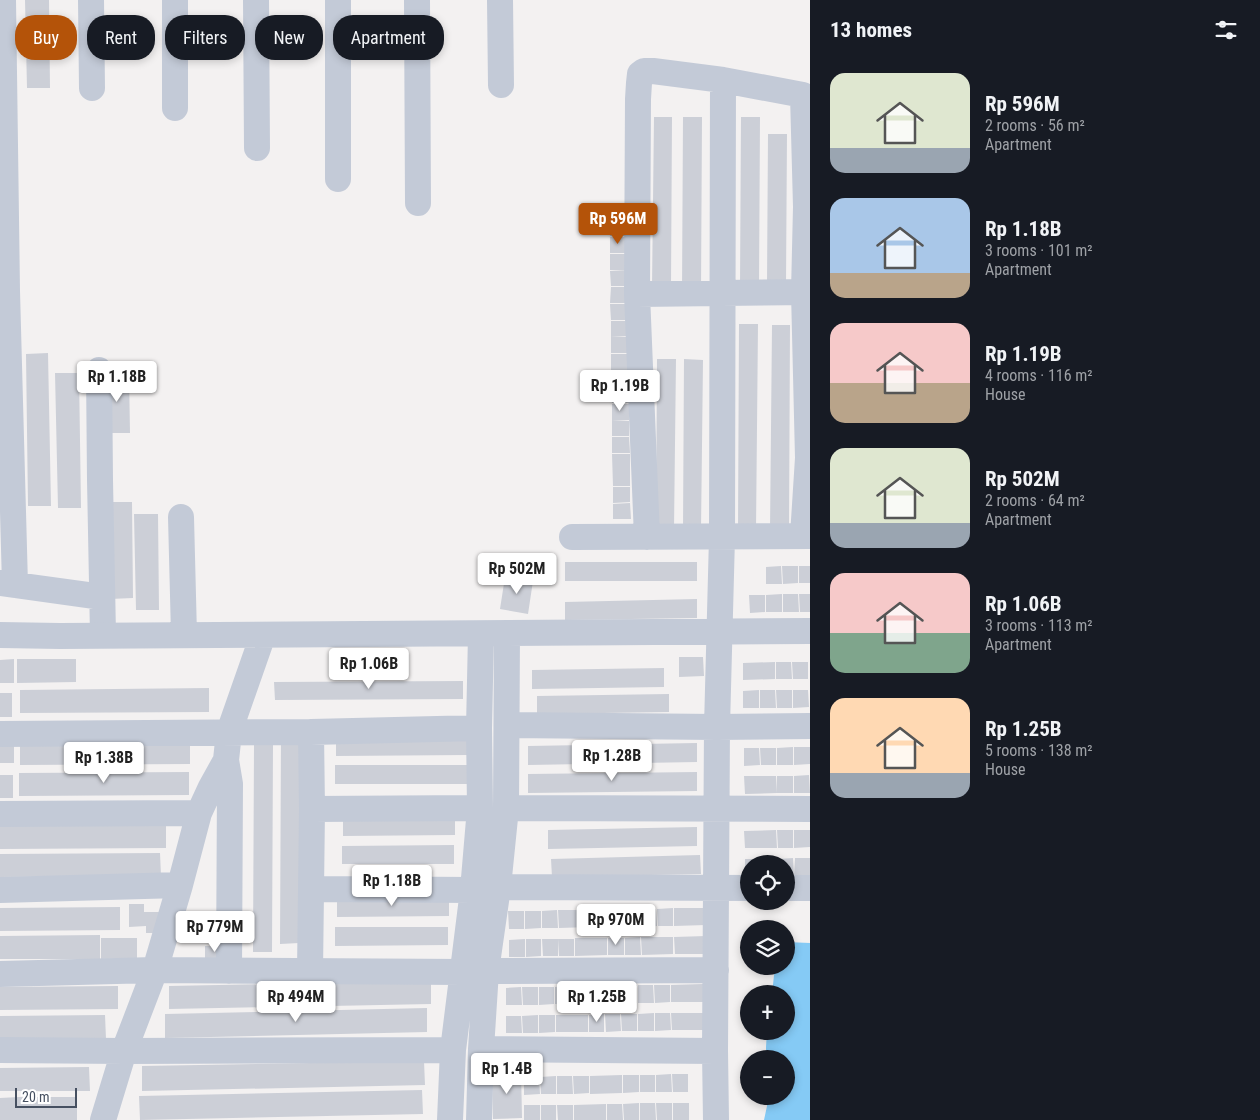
<!DOCTYPE html>
<meta charset="utf-8">
<style>
:root{--surface:#171b24;--page:#20242c;--text:#f1f3f6;--muted:#9ea1a6;--accent:#b45309}
body{margin:0;font-family:"Roboto Condensed",sans-serif;background:var(--page);color:var(--text);height:100vh;display:flex;flex-direction:column;font-size:19px;white-space:nowrap}
*{box-sizing:border-box;margin:0}
p{font-size:16px;color:var(--muted)}
.icon{flex:none;width:28px;height:28px;fill:none;stroke:currentColor;stroke-width:2;stroke-linecap:round;stroke-linejoin:round}
.map{position:relative;flex:1;overflow:hidden}
.drawer{display:flex;flex-direction:column;background:var(--surface);width:450px}
.drawer>*{flex:none}
.guide{position:absolute;left:15px;top:15px;width:475px;height:45px;display:flex;gap:10px}
.fabs{position:absolute;left:740px;top:855px;display:grid;gap:10px}
.fabs a{display:grid;place-items:center;width:55px;height:55px;border-radius:50%;background:var(--surface);box-shadow:0 2px 8px #0003;font-size:25px}
.scale{position:absolute;left:15px;bottom:12px;width:62px;box-sizing:border-box;padding-left:5px;border:2px solid #465061;border-top:0;font-size:14px;line-height:18px;white-space:nowrap;color:#465061;-webkit-text-stroke:4px #fff;paint-order:stroke}
.price{position:absolute;translate:-50% -42px;padding:0 11px;border-radius:5px;background:#fff;color:#222;font-size:16px;line-height:32px;filter:drop-shadow(0 1px 2px #0008)}
.price::after{content:'';position:absolute;left:50%;top:30px;width:15px;height:11px;margin-left:-8px;background:inherit;clip-path:polygon(0 0,100% 0,50% 100%)}
.price.active{background:var(--accent);color:#fff}
ul{padding:0;list-style:none}
li{display:flex;align-items:center;gap:15px;height:125px;padding:0 20px}
li span{display:grid;place-items:center;flex:none;width:140px;height:100px;border-radius:15px;color:#555}
li>.icon{margin-inline-start:auto}
span .icon{width:60px;height:60px;fill:#fffc;stroke-width:1}
li b{font-size:21px}
h2{display:flex;justify-content:space-between;align-items:center;height:60px;padding:0 20px;font-size:21px}
.chip{padding:0 18px;border-radius:20px;background:var(--surface);box-shadow:0 2px 8px #0003;font-size:18px;line-height:45px}
.chip.active{background:var(--accent);color:#fff}
main{display:flex;flex:1;min-height:0}
.map>svg:first-child{display:block}
</style>
<main>
<div class="map">
<svg width="810" height="1120" viewBox="0 0 810 1120">
<rect width="100%" height="100%" fill="#f3f1f1"/>
<path fill="#85caf5" d="M786,942L810,943V1120H764L767,1106L766,1096H786V1059H766V1047L767,1031H786V994H772L775,966H786Z"/>
<path fill="#cccfd7" d="M25,0H49L50,88H27Z
M654,117H672L671,287H652Z
M683,117H702L701,293H682Z
M741,117H760L759,287H740Z
M768,134H787L786,284H767Z
M610,221H627V236H610Z
M610,237H627V253H610Z
M610,254H627L628,270H610Z
M628,270V286H611L610,271Z
M611,287H628V303H610Z
M610,304H628V320H611Z
M611,321H628V336L611,337Z
M739,324H758L756,530H738Z
M772,325H790L789,531H770Z
M611,337H628L629,353H611Z
M48,353L51,506H28L26,354Z
M611,354H628L629,370H611Z
M657,359H676L674,530H656Z
M684,359L703,360L701,530H683Z
M611,371H629V386H612Z
M55,373H79L81,508H58Z
M105,374H129L130,433H106Z
M612,387H629V403H612Z
M612,404H629V420H612Z
M612,420L629,421V436H612Z
M612,437H629L630,453H612Z
M612,454H630V486H613Z
M613,487H630V502L613,503Z
M109,502H132L133,598L110,599Z
M630,503L631,519H613V504Z
M134,514H158L159,610H136Z
M565,562H697V581H565Z
M781,566L782,584H766V567Z
M782,566H798V583L783,584Z
M799,566H810V583H799Z
M505,577L533,581L528,614L500,609Z
M782,594V612H766V595Z
M783,594H798L799,612H783Z
M799,594H810V612H800Z
M749,595H765V612L750,613Z
M697,599V618L565,620V602Z
M679,657H703L704,676L679,677Z
M14,659V683H0V660Z
M17,659H76V682L17,683Z
M775,662V679L743,680V663Z
M776,662H791L792,679H776Z
M792,662H808V679H793Z
M664,668V687L532,689V670Z
M463,681V699L275,700L274,682Z
M209,688V712L20,713V690Z
M759,690V708H743V691Z
M760,690H775L776,708H760Z
M776,690H792V708H777Z
M793,690H808L809,707L793,708Z
M0,693H12V717H0Z
M669,694V712L537,714V696Z
M281,736H300L299,943L280,944Z
M468,736V755L336,756V737Z
M0,740H14V763H0Z
M190,741V764L20,765V742Z
M697,743V762L528,765V746Z
M254,745H273L272,952H253Z
M793,747V765H777V748Z
M794,747H810V764L794,765Z
M744,748H759L760,765L744,766Z
M760,748H776V765H761Z
M335,765H467V784H335Z
M189,772V795L19,796V773Z
M697,772V791L528,793V774Z
M0,775H13V798H0Z
M809,775L810,793H794V776Z
M744,776H776L777,793L745,794Z
M777,776H793V793H777Z
M455,816V835L343,836V817Z
M166,825V848L0,849V826Z
M697,827V846L548,849V830Z
M776,830L777,848H745L744,831Z
M777,830H793V848H778Z
M794,830H810V847L794,848Z
M454,845V864H342V846Z
M160,853L161,876L0,877V854Z
M700,855L701,874L552,877L551,859Z
M793,858L794,876H786V864H778V859Z
M795,858H810V875L794,876Z
M745,859H760V864H749V877H745Z
M761,859H777V864H761Z
M337,898H449V916L337,917Z
M129,904H144V912H159L160,933H146V926L129,927Z
M120,907V930L0,931V908Z
M673,908V926H658L657,909Z
M674,908H706V925L674,926Z
M607,909V927H592L591,910Z
M608,909H640V927H608Z
M641,909H656L657,926L641,927Z
M557,910L558,928H542V911Z
M558,910H590L591,927L559,928Z
M508,911H524V929H509Z
M525,911H541V928L525,929Z
M335,927H448V945L335,946Z
M100,935V959H0V936Z
M706,936V954H675L674,937Z
M640,937L641,955H625V938Z
M641,937H673V954L642,955Z
M101,938H137V958L101,959Z
M575,938H607V955L575,956Z
M608,938H624V955H608Z
M525,939V957H509V940Z
M526,939H541V956L526,957Z
M542,939H558V956H543Z
M558,939H574V956H559Z
M205,946H225V961H205Z
M431,981V1004L169,1009V986Z
M703,984V1002H671V985Z
M637,985V1003H622L621,986Z
M638,985H653L654,1003H638Z
M654,985H670V1002L655,1003Z
M118,986V1009L0,1010V987Z
M571,986V1004H555V987Z
M572,986H604V1004H572Z
M605,986H620L621,1003H605Z
M521,987L522,1005H506V988Z
M522,987H538V1005H523Z
M539,987H554V1004L539,1005Z
M427,1008V1032L165,1038V1014Z
M654,1013V1031H638V1014Z
M655,1013H670L671,1030L655,1031Z
M671,1013H703V1030H672Z
M604,1014V1032H589V1015Z
M605,1014H620L621,1031L606,1032Z
M621,1014H637V1031H622Z
M105,1015L106,1039L0,1040V1016Z
M538,1015V1033H523L522,1016Z
M539,1015H555V1032L539,1033Z
M556,1015H588V1032H556Z
M506,1016H521L522,1033H506Z
M424,1061L425,1085L142,1091V1066Z
M89,1067L90,1091H0V1068Z
M521,1070L522,1118L493,1119L492,1071Z
M671,1074L672,1092H656V1075Z
M672,1074H688V1092H673Z
M622,1075V1093L590,1094V1076Z
M623,1075H639V1092L623,1093Z
M640,1075H655V1092H640Z
M556,1076V1094H541L540,1077Z
M557,1076H572L573,1094H557Z
M573,1076H589V1093L574,1094Z
M524,1077H539L540,1094L524,1095Z
M422,1090L423,1114L140,1120L139,1096Z
M19,1097H77V1120H0V1098Z
M639,1103V1120H624L623,1104Z
M640,1103H655L656,1120H640Z
M656,1103H672V1120H657Z
M673,1103H689V1120H673Z
M606,1104V1120H574V1105Z
M607,1104H622L623,1120H607Z
M524,1105H540V1120H524Z
M541,1105H556V1120H541Z
M557,1105H573V1120H558Z"/>
<g fill="none" stroke-linecap="round" stroke-linejoin="round">
<path stroke="#c3cad7" stroke-width="26" d="M3,0L7,291L15,585
M91,0L92,88
M175,0V108
M256,0L257,148
M338,0V179
M417,0L418,203
M500,0L501,85
M637,294L810,292
M99,370L100,480L103,635
M181,517L184,635
M572,537L810,536
M647,537L637,294L638,99L639,83L640,74L644,71H653L723,80L803,95L806,207L804,292L808,458L803,536
M0,583L102,597
M0,635L60,636L810,631
M507,725L717,727L810,726
M0,734L311,732L479,728
M506,808L810,809
M312,809L480,808
M0,814L199,813
M498,887L749,888
M786,888H810
M311,889L473,890
M0,890L180,885
M229,971L230,784L226,760L229,732L263,635
M486,971L716,970
M310,972L312,809L311,732
M0,974L155,970L463,972
M481,1049L715,1051
M0,1050L124,1051L453,1050
M103,1120L124,1051L155,970L180,885L199,813L211,787L226,760
M450,1120L453,1050L473,890L480,808L479,728L481,634
M479,1120L481,1049L486,971L498,887L506,808L507,633
M716,1120L715,1051L717,727L722,537L723,80"/>
</g>
</svg>
<div class="fabs">
<a><svg class="icon" aria-label="locate" viewBox="0 0 24 24"><circle cx="12" cy="12" r="6"/><path d="M12 2v4M12 18v4M2 12h4M18 12h4"/></svg></a>
<a><svg class="icon" aria-label="layers" viewBox="0 0 24 24"><path d="M12 4l9 5-9 5-9-5zM3 14l9 5 9-5"/></svg></a>
<a>+</a>
<a>−</a>
</div>
<div class="scale">20 m</div>
<b class="price active" style="left:618px;top:245px">Rp 596M</b>
<b class="price" style="left:117px;top:403px">Rp 1.18B</b>
<b class="price" style="left:620px;top:412px">Rp 1.19B</b>
<b class="price" style="left:517px;top:595px">Rp 502M</b>
<b class="price" style="left:369px;top:690px">Rp 1.06B</b>
<b class="price" style="left:612px;top:782px">Rp 1.28B</b>
<b class="price" style="left:104px;top:784px">Rp 1.38B</b>
<b class="price" style="left:392px;top:907px">Rp 1.18B</b>
<b class="price" style="left:616px;top:946px">Rp 970M</b>
<b class="price" style="left:215px;top:953px">Rp 779M</b>
<b class="price" style="left:296px;top:1023px">Rp 494M</b>
<b class="price" style="left:597px;top:1023px">Rp 1.25B</b>
<b class="price" style="left:507px;top:1095px">Rp 1.4B</b>
<div class="guide">
<a class="chip active">Buy</a>
<a class="chip">Rent</a>
<a class="chip">Filters</a>
<a class="chip">New</a>
<a class="chip">Apartment</a>
</div>
</div>
<section class="drawer">
<h2>13 homes<svg class="icon" aria-label="filters" viewBox="0 0 24 24"><path d="M4 7h16M4 17h16"/><circle cx="9" cy="7" r="2"/><circle cx="15" cy="17" r="2"/></svg></h2>
<ul>
<li><span style="background:linear-gradient(#dfe7d0 75%,#9aa5b1 0)"><svg class="icon" aria-label="home" viewBox="0 0 24 24"><path d="M3 11l9-7 9 7M6 9v11h12V9"/></svg></span><div><b>Rp 596M</b><p>2 rooms · 56 m²</p><p>Apartment</p></div></li>
<li><span style="background:linear-gradient(#a9c7e8 75%,#b9a48a 0)"><svg class="icon" aria-label="home" viewBox="0 0 24 24"><path d="M3 11l9-7 9 7M6 9v11h12V9"/></svg></span><div><b>Rp 1.18B</b><p>3 rooms · 101 m²</p><p>Apartment</p></div></li>
<li><span style="background:linear-gradient(#f6c9c9 60%,#b9a48a 0)"><svg class="icon" aria-label="home" viewBox="0 0 24 24"><path d="M3 11l9-7 9 7M6 9v11h12V9"/></svg></span><div><b>Rp 1.19B</b><p>4 rooms · 116 m²</p><p>House</p></div></li>
<li><span style="background:linear-gradient(#dfe7d0 75%,#9aa5b1 0)"><svg class="icon" aria-label="home" viewBox="0 0 24 24"><path d="M3 11l9-7 9 7M6 9v11h12V9"/></svg></span><div><b>Rp 502M</b><p>2 rooms · 64 m²</p><p>Apartment</p></div></li>
<li><span style="background:linear-gradient(#f6c9c9 60%,#7fa58c 0)"><svg class="icon" aria-label="home" viewBox="0 0 24 24"><path d="M3 11l9-7 9 7M6 9v11h12V9"/></svg></span><div><b>Rp 1.06B</b><p>3 rooms · 113 m²</p><p>Apartment</p></div></li>
<li><span style="background:linear-gradient(#ffd9b3 75%,#9aa5b1 0)"><svg class="icon" aria-label="home" viewBox="0 0 24 24"><path d="M3 11l9-7 9 7M6 9v11h12V9"/></svg></span><div><b>Rp 1.25B</b><p>5 rooms · 138 m²</p><p>House</p></div></li>
</ul>
</section>
</main>
